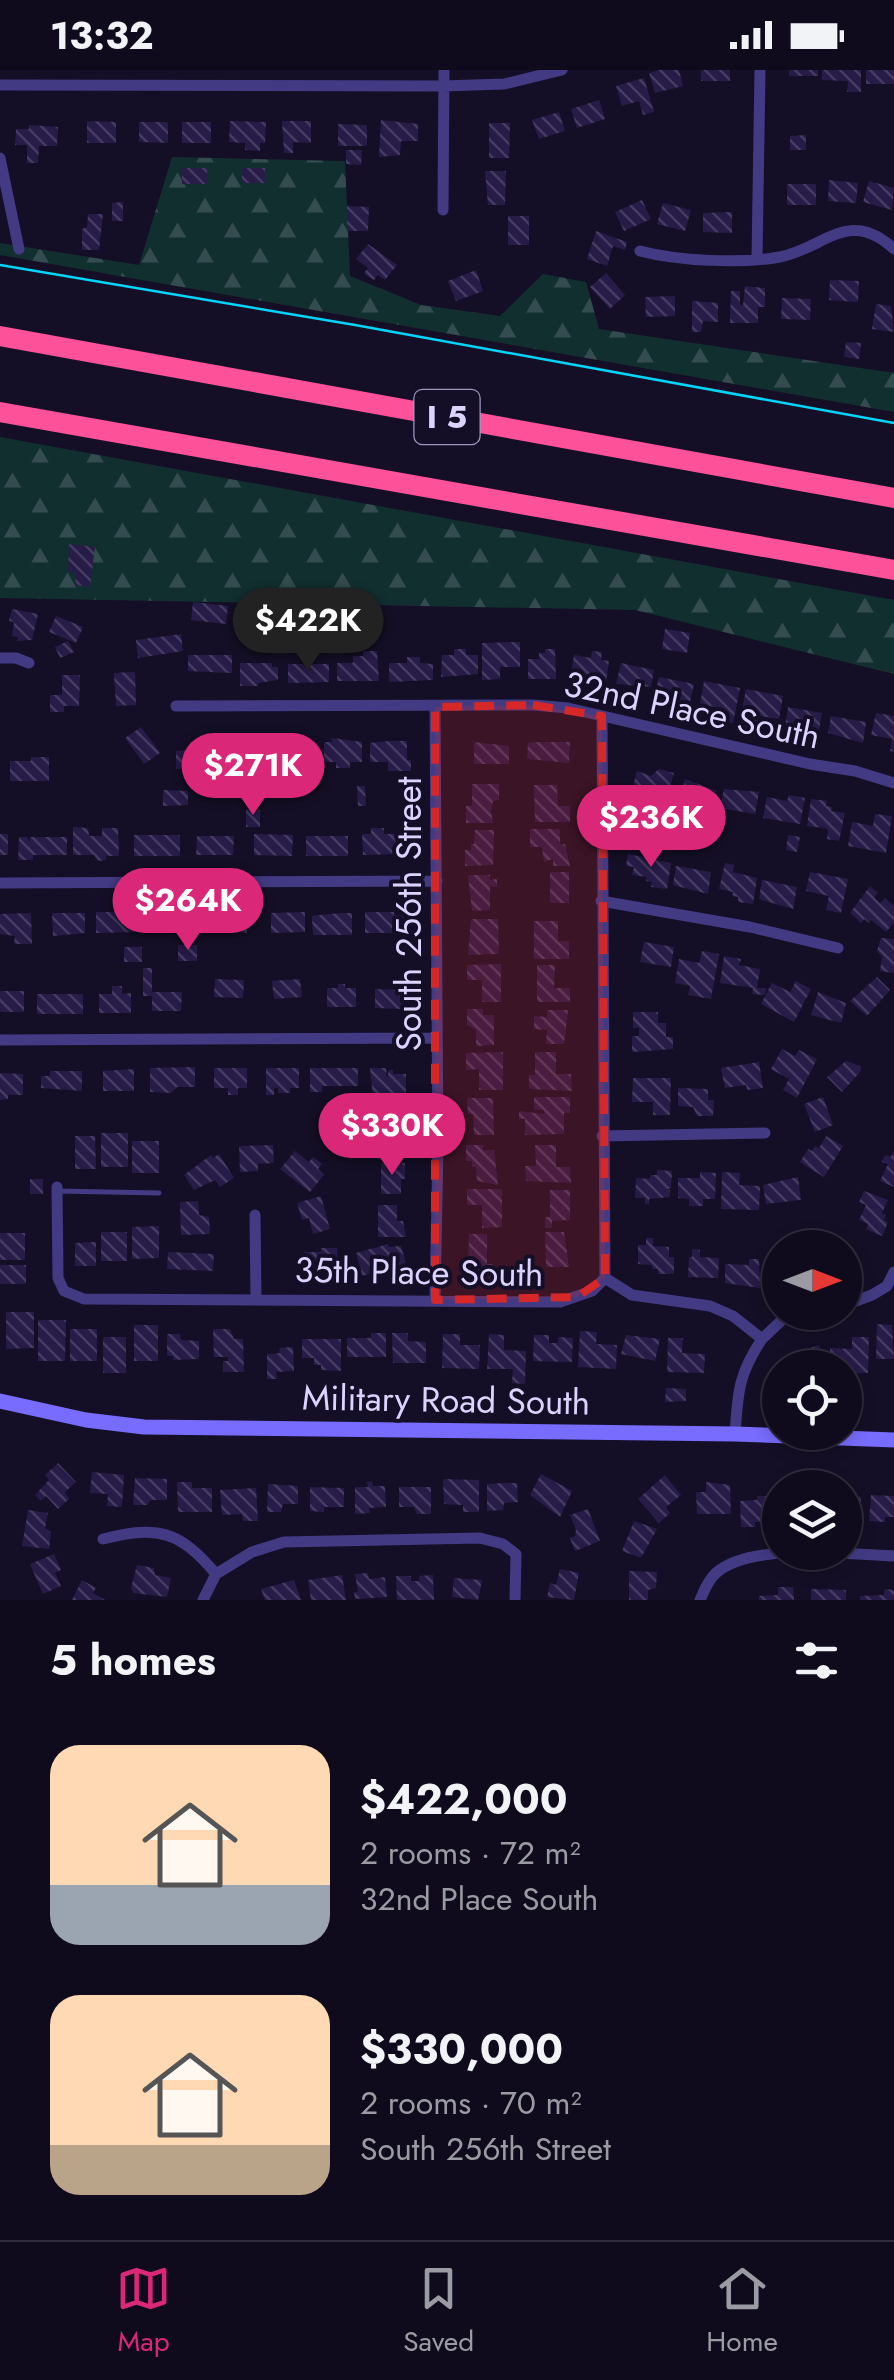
<!DOCTYPE html>
<meta charset="utf-8">
<style>
:root{--surface:#0f0b1c;--page:#1d1929;--text:#f1f3f6;--muted:#9b9ba3;--line:#2f2b3b;--accent:#db2777}
body{margin:0;font-family:Jost,sans-serif;background:var(--page);color:var(--text);height:100vh;display:flex;flex-direction:column;font-size:38px;white-space:nowrap}
*{box-sizing:border-box;margin:0}
p{font-size:32px;color:var(--muted)}
.icon{flex:none;width:55px;height:55px;fill:none;stroke:currentColor;stroke-width:2;stroke-linecap:round;stroke-linejoin:round}
.map{position:relative;height:1530px;overflow:hidden}
.sheet{display:flex;flex-direction:column;background:var(--surface);flex:1}
.sheet>*{flex:none}
.needle{width:65px;rotate:90deg}
.controls{position:absolute;left:762px;top:1160px;display:grid;gap:20px}
.controls a{display:grid;place-items:center;width:100px;height:100px;border-radius:50%;background:var(--surface);box-shadow:0 5px 15px #0003,0 0 0 2px var(--line);font-size:50px}
.price{position:absolute;translate:-50% -85px;padding:0 22px;border-radius:35px;background:var(--accent);color:#fff;font-size:32px;line-height:65px;filter:drop-shadow(0 2px 5px #0008)}
.price::after{content:'';position:absolute;left:50%;top:60px;width:30px;height:22px;margin-left:-15px;background:inherit;clip-path:polygon(0 0,100% 0,50% 100%)}
.price.selected{background:#222;color:#fff}
ul{padding:0;list-style:none}
li{display:flex;align-items:center;gap:30px;height:250px;padding:0 50px}
li span{display:grid;place-items:center;flex:none;width:280px;height:200px;border-radius:30px;color:#555}
li>.icon{margin-inline-start:auto}
span .icon{width:120px;height:120px;fill:#fffc;stroke-width:1}
li b{font-size:42px}
h2{display:flex;justify-content:space-between;align-items:center;height:120px;padding:0 50px;font-size:42px}
.status{display:flex;justify-content:space-between;align-items:center;height:70px;padding:0 50px;background:var(--surface);direction:ltr}
.status svg{height:28px;fill:currentColor}
.dock{display:flex;justify-content:space-around;align-items:center;height:140px;border-top:2px solid var(--line);background:var(--surface);font-size:28px;color:var(--muted)}
.dock a{display:grid;justify-items:center;gap:5px}
.dock .selected{color:var(--accent)}
.map>svg:first-child{display:block}
</style>
<div class="status"><b>13:32</b><svg viewBox="0 0 49 12"><path d="M0 12V9h3v3zM5 12V6h3v6zM10 12V3h3v9zM15 12V0h3v12zM26 1h20v11H26zM47 4h2v5h-2z"/></svg></div>
<div class="map">
<svg width="894" height="1530" viewBox="0 0 894 1530">
<defs>
<pattern id="forest-firs" width="22" height="20" patternUnits="userSpaceOnUse" patternTransform="scale(2.5)"><rect width="22" height="20" fill="#122f30"/><path d="M5 1l3.5 6h-7zM16 11l3.5 6h-7z" fill="#344c4f"/></pattern>
<pattern id="building-back-hatch" width="6" height="6" patternUnits="userSpaceOnUse" patternTransform="scale(2.5)"><rect width="6" height="6" fill="#271b47"/><path d="M-1 5l2 2M0 0l6 6M5-1l2 2" fill="none" stroke="#463b63"/></pattern>
</defs>
<rect width="100%" height="100%" fill="#140f26"/>
<path fill="url(#forest-firs)" d="M172,87L345,91L350,206L421,235L500,246L543,204L586,212L599,259L894,303V342L0,185V173L139,195Z
M0,367L894,530V604L635,540L0,528Z"/>
<path fill="url(#building-back-hatch)" d="M659,0H679L683,16L655,23L649,3Z
M701,0H730V11H701Z
M789,0H818V6H789Z
M822,0H861V22H847L848,11L822,10Z
M866,0H894V14H866Z
M644,8L654,42L643,45L639,31L622,36L616,16Z
M599,30L605,49L577,58L571,39Z
M559,42L565,61L539,69L532,50Z
M381,50L418,54V71H401L400,85L379,87Z
M87,51L116,52V73H87Z
M230,51L266,52L265,73H260V81L245,80V73L229,72Z
M282,51H311V73L293,72V83H284Z
M139,52H168V73L139,72Z
M182,52H211V73H182Z
M489,53H510L509,88H489Z
M338,54L367,55V76H338Z
M29,55L58,57L57,76H39L38,93H27V75H15L16,59H29Z
M806,65V80H790V66Z
M346,80H362L361,95L346,94Z
M182,98H207V114H182Z
M242,98H265V113H242Z
M485,101H506L505,135H488Z
M829,110L858,113L856,133L828,131Z
M869,111L894,118L892,140L863,132Z
M787,114H816V135H787Z
M642,130L651,149L624,161L615,142Z
M123,132V151H112V133Z
M663,133L691,140L685,161L657,154Z
M347,136L369,137L368,161H347Z
M732,142V163L703,162V143Z
M88,144H103L99,180H82V159L87,157Z
M508,146H529V175H508Z
M596,161L627,172L625,180L613,176L607,196L587,189Z
M368,174L397,195L385,210L378,205L374,210L367,206L364,203L368,198L356,189Z
M476,200L483,221L456,231L448,211Z
M606,203L625,225L610,239L590,217Z
M830,210L859,211L858,232L829,230Z
M745,216L765,218V237H758V253H730L731,221H740V235H743Z
M675,226V246L646,247L645,227Z
M782,228L811,229L810,250L781,249Z
M692,231L718,233V252L703,251L701,262H692Z
M876,234L891,236L894,262L872,259Z
M846,272L861,273L859,289L844,287Z
M69,474L95,477L90,517L75,515L76,503L68,502Z
M193,532L228,536L226,554L191,550Z
M12,539L38,544L32,570L17,571L18,567L12,566L14,552L9,551Z
M56,546L83,557L76,573L49,562Z
M665,559L690,563L687,583L662,579Z
M181,564L183,581L138,588L136,570Z
M68,571L74,582L60,588L55,577Z
M520,572V597H500V609L482,610V573Z
M454,579H466V585H478V604L441,607L442,585H454Z
M545,579H555L556,609H528V589H539V583H545Z
M363,581H377L379,611H337V593H353V586H363Z
M592,581L602,582L601,590L609,591L606,613L571,604L574,585L591,588Z
M188,585H232V603L188,601Z
M407,587H420V593L433,594V610L389,612V593H407Z
M240,593H272V597H278V610L258,613V616H240Z
M621,593L654,600L651,617L616,614Z
M288,594H329V612L288,613Z
M135,602L136,635L116,636L114,603Z
M62,605H80L79,636H64V642H50V625H62Z
M659,607L694,614L689,637L655,625Z
M704,611L740,618L733,653L717,650L719,638L700,634Z
M746,619L783,626L779,649L759,646L757,659L739,656Z
M788,637L822,643L819,660L785,658Z
M876,643L894,646V682L890,681L892,669L871,665Z
M831,646L866,652L863,673L828,663Z
M141,657L160,683L144,694L125,668Z
M332,668L362,672V692H350V698H336V692H324V672H332Z
M390,671H407V690H411V701H388V692H370V673Z
M474,672L509,676V694H474Z
M539,672H570L569,693L527,689L528,673Z
M263,677L262,697L225,696L226,678Z
M277,677L314,678V697H277Z
M213,679V698L176,699V681Z
M31,687H49V711H10V691H31Z
M659,699L674,703L669,720L664,718L661,728L632,720L637,701L651,706Z
M685,709L717,721L713,738L680,730Z
M472,714H499V730L493,731L491,741L493,753H466V736H472Z
M534,715H557L558,736H570V752H535Z
M357,716H365L366,736H358Z
M724,719L759,722L755,744L720,738Z
M163,720L188,721V735L163,736Z
M789,725L805,728L800,754L763,748L767,727L787,731Z
M811,729L827,731L826,736L832,737L831,741L845,743L839,771L827,769L828,760L825,758L807,756Z
M246,740H260V757H246Z
M875,744L892,746L886,783L848,776L852,752L873,756Z
M73,757L88,758L89,766H102V758H118L119,786H106V790L98,791L94,785H73Z
M371,758H384V764H396L397,784L363,785L362,764H371Z
M530,759H560V774H565L570,796H553V789L544,792L542,777H530Z
M475,760H494L493,795L465,796V780H471V774H474Z
M0,764H8V785H0Z
M254,764L293,765L292,786L254,785Z
M134,765H180V786H134Z
M788,765L800,767L797,782L786,780Z
M197,766H234L233,785H196Z
M306,766H348V786H306Z
M19,767H27L30,772V767H67V785H33V790H18Z
M628,784L671,793L667,819L651,817L652,812L646,811L647,807L632,805L634,797L626,796Z
M725,793L734,795L733,802L757,808L753,834L738,832V827L732,826L733,822L719,819Z
M676,796L711,802L708,824L673,815Z
M550,802H569V833H550Z
M810,802L848,809L841,843L826,840L829,826L806,821Z
M468,805H490V810L497,809V817H490V840L472,841Z
M762,810L797,817L793,839L759,829Z
M870,816L878,823L874,827L880,833L885,828L894,836V852L886,862L871,850L869,853L864,849L861,853L850,843Z
M96,842H136V862L96,863Z
M152,842H190V863H152Z
M218,842H247V863H209V846H218Z
M305,842V862L271,863V843Z
M365,842H394V845H404V863H365Z
M31,843L32,874H14L15,866L0,864V844Z
M52,843H85V863L53,866Z
M340,843H352V865H313L312,846Z
M471,849H498L499,884L468,885Z
M534,851H558V871H569V889H534Z
M881,868L894,869V903L880,901L882,887L877,881Z
M644,872L674,877L671,897L640,892Z
M178,875H197V891H178Z
M124,877H142V892H124Z
M702,881L719,884L711,929L688,925L690,916L675,913L679,889L699,893Z
M724,886L741,889L739,895L760,899L757,918H766L765,925L752,924L753,918L720,913Z
M501,894V932H482V910H467V895Z
M537,895H555L554,918H570V932H537Z
M143,898H152V922H182L181,941H152V926H143Z
M877,907L890,920L867,946L850,931Z
M215,909L244,910L243,928L214,927Z
M300,909L302,927L274,929L272,911Z
M796,911L811,919L794,952L761,934L772,913L790,922Z
M338,914H345V918H356V937H327V918H338Z
M112,916H122V924L131,923V943H99V924H112Z
M375,919L404,920V939L375,938Z
M0,921H24V942H0Z
M818,922L846,933L841,953L811,945Z
M37,924H83V944H37Z
M467,939H483V945H494V975L476,976V960L467,955Z
M547,940H568L564,974H546L547,960L534,959V946L547,947Z
M633,942H658V953H666V967H673V979L632,982V966H639V958H633Z
M782,979L795,986L799,980L817,989L797,1028L783,1020L789,1009L771,999Z
M503,982V1020H479V999L466,1000V983Z
M535,982H556V1004H571L572,1021L529,1019V1005H535Z
M846,991L860,996L861,1001L842,1022L827,1007Z
M759,992L763,1018L747,1020L746,1015L725,1018L721,998Z
M195,997V1017H177L171,1023L150,1022V998Z
M214,998H247V1018H238V1025H228V1018H214Z
M266,998H299V1018H290V1023H278V1018H274V1025H266Z
M310,998H358V1016H322V1022H310Z
M370,998H386L387,1009L389,1000H393V1004H406V1029H373Z
M134,999V1021H103V1001Z
M50,1001H82V1021L41,1018V1006H50Z
M0,1003L23,1004V1025H8V1029L0,1030Z
M633,1008H671L670,1045H653V1032H632Z
M678,1018L708,1019V1030H714L713,1046H697L693,1037L678,1036Z
M534,1027H570V1043H564V1064L525,1065V1049H519V1041L544,1044V1040H534Z
M823,1027L833,1055L815,1062L804,1034Z
M467,1028H493L494,1065H474L473,1044H468Z
M377,1053H406V1071H394V1085H385V1090H378L377,1085Z
M101,1063H128V1097H101Z
M75,1066H95L96,1099H75Z
M826,1066L843,1076L824,1107L800,1092L808,1079L812,1081L815,1076L819,1078Z
M132,1071H159V1103H132Z
M273,1075L274,1093L258,1094V1101L240,1102L239,1076Z
M466,1075H483V1080H494L498,1115L477,1111L476,1097H472V1091H466Z
M535,1075H556V1097H570L571,1113L526,1111L525,1096H536Z
M894,1080V1117L880,1111L888,1094L882,1092L885,1085L891,1087Z
M295,1081L309,1092L313,1087L322,1094L318,1099L324,1105L310,1122L280,1099Z
M219,1084L234,1108L220,1117L215,1110L194,1120L184,1105L211,1085L213,1088Z
M381,1093H405V1109H401V1124H381Z
M657,1100L672,1101L671,1118L666,1120H670V1127L649,1129V1134H645V1128H635L636,1108L650,1109V1105H657Z
M700,1102L716,1103L715,1129H703V1136H689V1129L678,1128V1108H700Z
M722,1102L740,1103L739,1115L760,1116L759,1140L721,1139Z
M798,1107L801,1130L766,1134L763,1115Z
M30,1109H43V1124H30Z
M467,1119H502V1157L482,1158V1135H467Z
M550,1120H570V1150L552,1151V1158H545V1147H550Z
M864,1121L888,1130L882,1143L886,1145L884,1150L888,1152L882,1166L866,1159L868,1154L859,1150L866,1135L859,1132Z
M321,1126L330,1159L313,1164L309,1148L302,1150L297,1133Z
M198,1131L199,1145L209,1147L210,1164L181,1165L180,1132Z
M378,1135H397V1151H403L406,1167H378Z
M159,1156V1188L132,1189V1157Z
M101,1162H127V1191H101Z
M545,1162H564L569,1197H546Z
M0,1163H25V1190H0Z
M469,1164H487V1194H493V1200H487V1206L468,1202Z
M646,1168H653V1176L669,1177V1187H674V1204H658V1199H652V1195L638,1194V1175H646Z
M96,1172V1196H75V1173Z
M388,1174L389,1177L401,1176L406,1193L362,1206L356,1183Z
M849,1177L862,1198L845,1207V1179Z
M321,1178H337L338,1200L304,1201V1182H321Z
M692,1179L700,1180V1187L719,1188L718,1208L688,1207L689,1187H692Z
M168,1182L214,1184L213,1201L167,1199Z
M776,1184L780,1185V1221L773,1220Z
M749,1189H759L760,1218L725,1213V1194L749,1195Z
M0,1195H26V1214H0Z
M6,1242H34V1278L6,1279Z
M38,1250H66L65,1291H38Z
M877,1254L892,1255L894,1289H876Z
M134,1255H158V1291H134Z
M70,1259H97V1291H70Z
M213,1259H230L234,1269H243L244,1302H223V1291H228V1287H214Z
M580,1261L597,1262L596,1274L617,1275L616,1299L578,1297Z
M371,1263H386V1287H347V1268H371Z
M392,1263H408V1271L426,1272V1293H393Z
M167,1264H180L181,1270L199,1271V1289L173,1290V1286H167Z
M443,1264H460V1275H480L479,1299L442,1298Z
M489,1264L504,1265V1280L526,1281L525,1314L512,1313L513,1299H487Z
M534,1265H549V1273H558V1267L573,1268L572,1292L533,1291Z
M626,1265L660,1269L655,1291L621,1284Z
M103,1267H126V1303H103Z
M852,1267H869L868,1303H845V1298H830V1278L852,1279Z
M668,1268H683L682,1283L705,1284L704,1303L667,1302Z
M302,1269H341V1301L321,1300V1295H314V1288H302Z
M819,1275L825,1294L814,1298H794L790,1285Z
M293,1277L294,1301L276,1302L277,1309H267V1284L280,1283L279,1278Z
M666,1318L686,1319V1331L665,1332Z
M58,1393L76,1412L65,1422L69,1429L58,1439L46,1426L41,1431L35,1425L49,1410L45,1405Z
M92,1402L124,1405L122,1437L107,1436L108,1424L90,1423Z
M541,1404L572,1421L560,1447L530,1425Z
M665,1405L681,1425L666,1437L670,1443L659,1453L638,1429Z
M135,1408L167,1409V1430H151L147,1435H133Z
M443,1409L479,1410V1442H463V1435L444,1434Z
M372,1411L373,1416H385L386,1437L369,1438L370,1443L355,1444V1417H368L367,1412Z
M177,1412H192V1418H212V1442H178Z
M706,1412L730,1415L731,1444H697L696,1422H706Z
M503,1413H517L518,1432L504,1433L503,1440L487,1441V1414Z
M268,1414L298,1416V1434H283L281,1442H267Z
M310,1417L344,1418V1437H324V1442L310,1441Z
M399,1417H431V1444H417L414,1437H399Z
M256,1418L258,1451H243L242,1444L222,1445L220,1420Z
M871,1425L894,1426V1447H885V1452L869,1451Z
M757,1426H772V1452H755V1457H741L740,1431L757,1430Z
M846,1426L861,1427L860,1456L845,1455Z
M588,1439L600,1471L575,1481L570,1468L575,1466L576,1460L570,1445Z
M28,1440L48,1443L45,1458L51,1462L49,1479L22,1476Z
M634,1451L657,1459L641,1488L622,1481Z
M54,1484L61,1500L55,1503L61,1516L43,1524L30,1494Z
M137,1495L154,1498L155,1505L171,1508L167,1527L133,1523L131,1518Z
M560,1499L579,1503L574,1530L547,1527L550,1513L556,1515Z
M629,1501L657,1502L656,1518L648,1520V1530H629Z
M368,1503L369,1509L385,1507L387,1527L355,1529L354,1522H358L355,1504Z
M342,1505L346,1530H311L308,1510Z
M433,1505L434,1530H397L396,1506H411V1511H419V1506Z
M454,1508L482,1510L478,1530L452,1527Z
M82,1510L96,1518L93,1523L105,1530H72Z
M294,1510L301,1530H265L261,1519Z
M778,1517H793L794,1530H759V1526L778,1525Z
M811,1519L846,1520V1530H811Z
M885,1519L894,1520V1530H860V1526L884,1525Z"/>
<g fill="none" stroke-linecap="round" stroke-linejoin="round">
<path stroke="#423b84" stroke-width="5" d="M57,1121L159,1123"/>
<path stroke="#423b84" stroke-width="11" d="M0,15L443,16L504,14L562,0
M0,88L19,179
M443,140L444,0
M640,181C678,191 741,194 780,187C825,178 849,137 894,179
M757,188L760,0
M0,588H16L29,593
M176,636L533,635L568,638L810,694L855,701L894,713
M435,637L438,1077L435,1230
M602,646L605,1208
M0,813L437,811
M601,831L750,857L838,878
M0,970L437,968
M602,1066L765,1063
M57,1117L58,1208L64,1221L84,1229L560,1232L592,1221L605,1208
M255,1145L256,1228
M605,1208L632,1225L710,1236L733,1246L762,1269L783,1249L804,1242
M887,1216L894,1202
M845,1235L872,1225L887,1216
M735,1364C738,1322 738,1305 762,1269
M103,1469C158,1455 180,1461 216,1504
M216,1504L252,1482L284,1472L480,1468L503,1474L516,1484L515,1530
M203,1530L216,1504
M700,1530C704,1521 708,1510 716,1503C751,1472 849,1484 894,1486"/>
<path stroke="#786cfe" stroke-width="15" d="M0,1331L86,1350L144,1357L735,1364L894,1370"/>
<path stroke="#fd5199" stroke-width="20" d="M0,266L894,428
M0,342L894,500"/>
<path stroke="#02d5fd" stroke-width="2.5" d="M0,195L355,255L894,353"/>
</g>
<path fill="#d62828" fill-opacity="0.2" stroke="#d62828" stroke-width="8" stroke-dasharray="20 12" stroke-linejoin="round" d="M533,635L602,646L605,1208L577,1227L435,1230V637Z"/>
<g text-anchor="middle" dominant-baseline="central" stroke-width="8" stroke-linejoin="round" paint-order="stroke">
<rect fill="#140f26" stroke="#a099be" stroke-width="2.5" x="414.5" y="320" width="65" height="54" rx="8"/>
<g font-size="32" font-weight="bold" fill="#dcd4ff">
<text x="447" y="347">I 5</text>
</g>
<g font-size="35" fill="#dcd4ff" stroke="#140f26">
<text transform="translate(692 640) rotate(12)">32nd Place South</text>
<text transform="translate(409 844) rotate(-90)">South 256th Street</text>
<text transform="translate(419 1202) rotate(1)">35th Place South</text>
<text transform="translate(446 1330) rotate(1)">Military Road South</text>
</g>
</g>
</svg>
<div class="controls">
<a><svg class="needle" viewBox="-14 -14 28 28"><path d="M0-13l5 13h-10z" fill="#e53935"/><path d="M0 13l5-13h-10z" fill="#9b9ba3"/></svg></a>
<a><svg class="icon" aria-label="locate" viewBox="0 0 24 24"><circle cx="12" cy="12" r="6"/><path d="M12 2v4M12 18v4M2 12h4M18 12h4"/></svg></a>
<a><svg class="icon" aria-label="layers" viewBox="0 0 24 24"><path d="M12 4l9 5-9 5-9-5zM3 14l9 5 9-5"/></svg></a>
</div>
<b class="price selected" style="left:308px;top:603px">$422K</b>
<b class="price" style="left:253px;top:748px">$271K</b>
<b class="price" style="left:651px;top:800px">$236K</b>
<b class="price" style="left:188px;top:883px">$264K</b>
<b class="price" style="left:392px;top:1108px">$330K</b>
</div>
<section class="sheet">
<h2>5 homes<svg class="icon" aria-label="filters" viewBox="0 0 24 24"><path d="M4 7h16M4 17h16"/><circle cx="9" cy="7" r="2"/><circle cx="15" cy="17" r="2"/></svg></h2>
<ul>
<li><span style="background:linear-gradient(#ffd9b3 70%,#9aa5b1 0)"><svg class="icon" aria-label="home" viewBox="0 0 24 24"><path d="M3 11l9-7 9 7M6 9v11h12V9"/></svg></span><div><b>$422,000</b><p>2 rooms · 72 m²</p><p>32nd Place South</p></div></li>
<li><span style="background:linear-gradient(#ffd9b3 75%,#b9a48a 0)"><svg class="icon" aria-label="home" viewBox="0 0 24 24"><path d="M3 11l9-7 9 7M6 9v11h12V9"/></svg></span><div><b>$330,000</b><p>2 rooms · 70 m²</p><p>South 256th Street</p></div></li>
</ul>
</section>
<nav class="dock">
<a class="selected"><svg class="icon" aria-label="map" viewBox="0 0 24 24"><path d="M3 6l6-2 6 2 6-2v14l-6 2-6-2-6 2zM9 4v14M15 6v14"/></svg>Map</a>
<a><svg class="icon" aria-label="saved" viewBox="0 0 24 24"><path d="M7 4h10v16l-5-4-5 4z"/></svg>Saved</a>
<a><svg class="icon" aria-label="home" viewBox="0 0 24 24"><path d="M3 11l9-7 9 7M6 9v11h12V9"/></svg>Home</a>
</nav>
